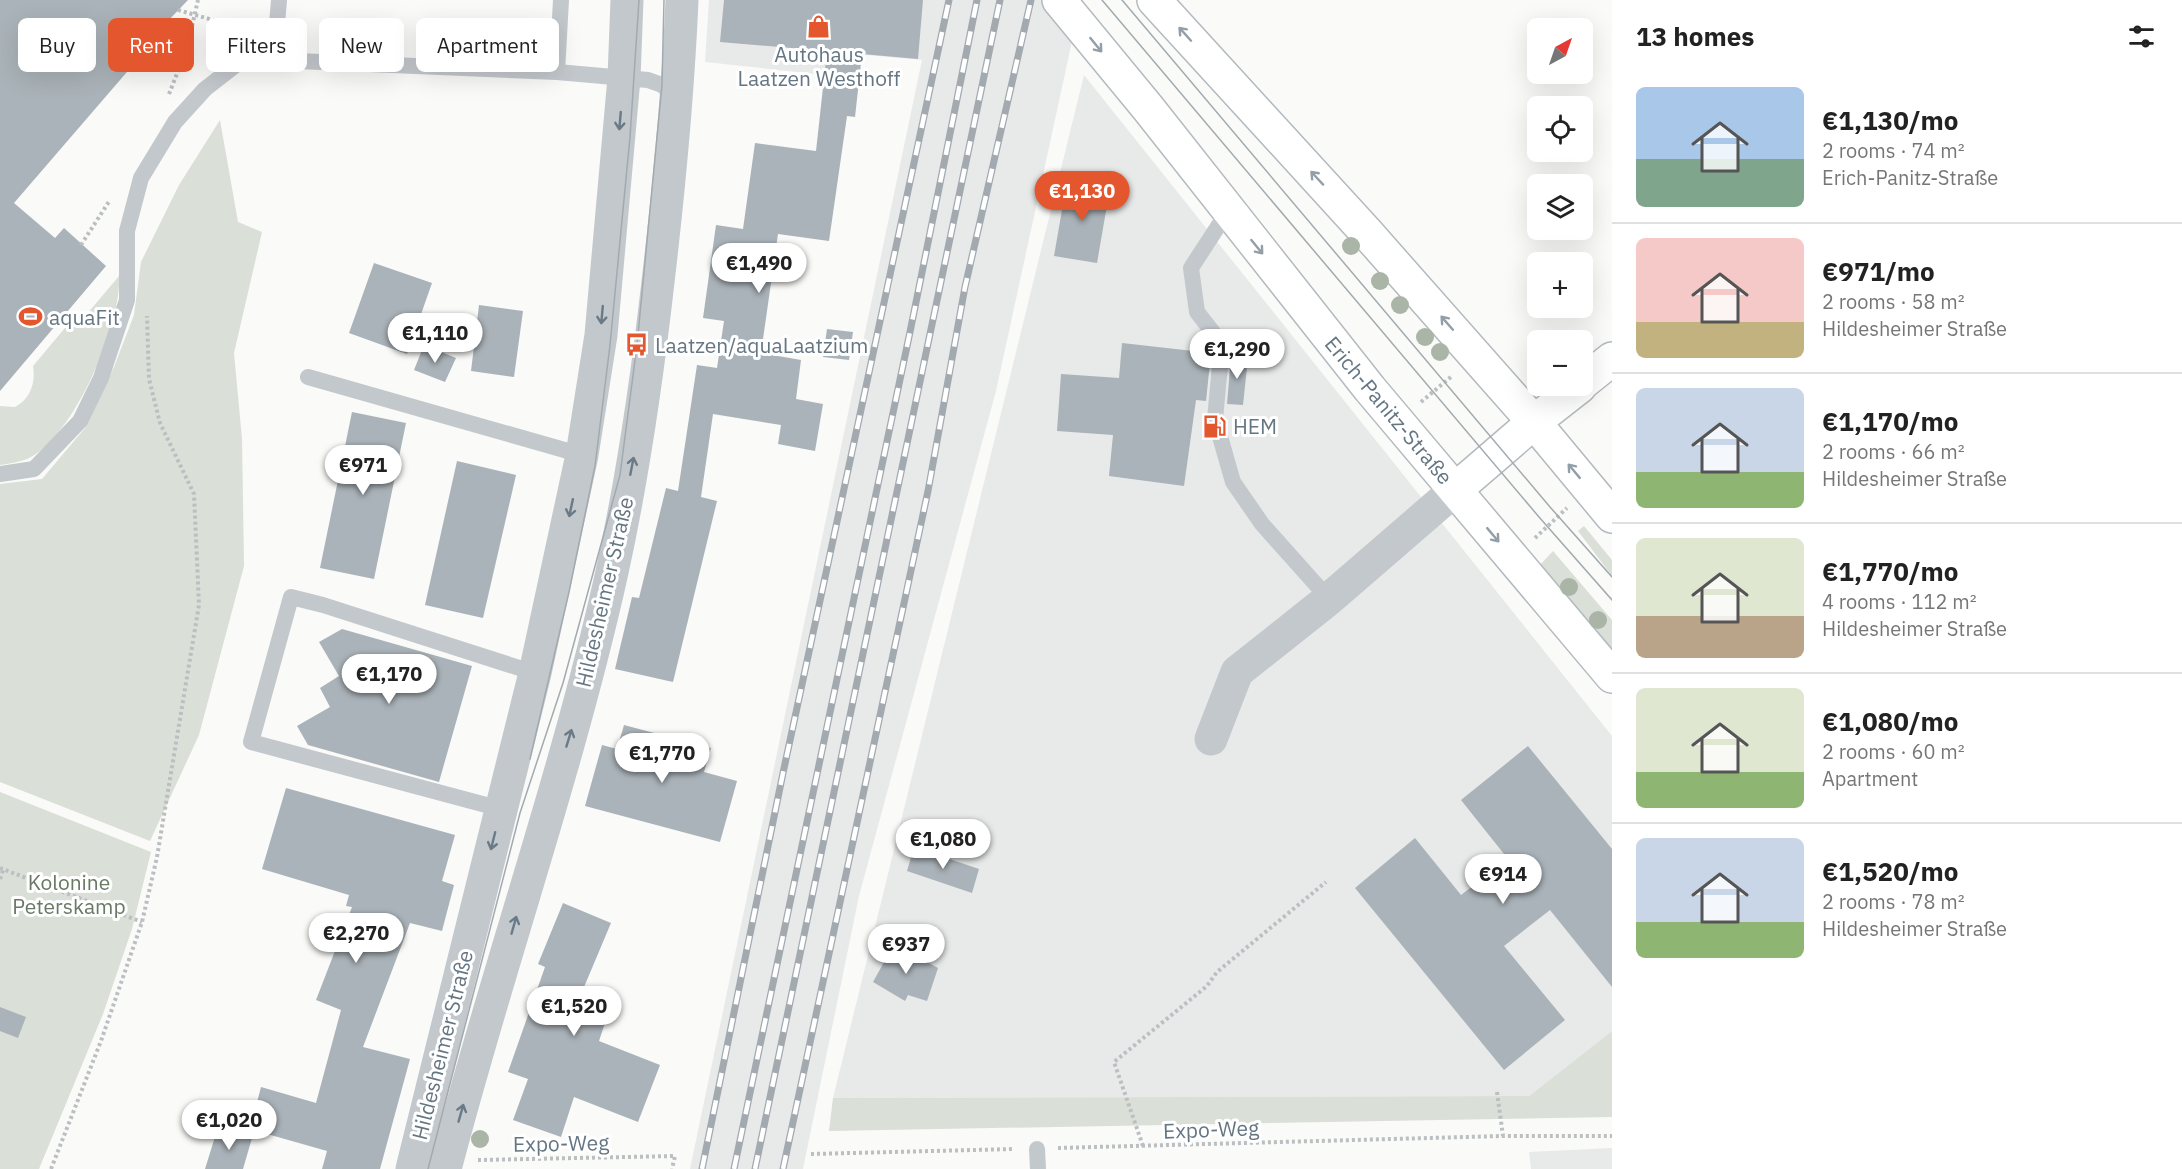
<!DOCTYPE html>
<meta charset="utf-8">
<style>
:root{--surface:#fff;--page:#f6f6f6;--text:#222;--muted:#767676;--line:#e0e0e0;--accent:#e4572e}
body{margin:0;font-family:"IBM Plex Sans",sans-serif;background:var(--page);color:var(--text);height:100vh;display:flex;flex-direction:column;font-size:22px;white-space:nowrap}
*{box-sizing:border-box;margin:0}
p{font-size:20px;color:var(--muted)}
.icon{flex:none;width:33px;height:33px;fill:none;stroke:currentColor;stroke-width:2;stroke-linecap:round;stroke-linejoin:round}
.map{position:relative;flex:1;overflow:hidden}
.details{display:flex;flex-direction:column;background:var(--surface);width:570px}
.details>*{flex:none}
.guide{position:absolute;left:18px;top:18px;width:570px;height:54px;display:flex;gap:12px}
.needle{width:39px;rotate:40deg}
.buttons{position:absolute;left:1527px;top:18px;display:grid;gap:12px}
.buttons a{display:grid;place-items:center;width:66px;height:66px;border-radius:9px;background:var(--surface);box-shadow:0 6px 24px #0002;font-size:30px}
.price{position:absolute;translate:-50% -51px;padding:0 14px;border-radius:21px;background:#fff;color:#222;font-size:20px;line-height:39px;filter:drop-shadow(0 2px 3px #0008)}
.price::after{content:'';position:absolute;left:50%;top:36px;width:18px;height:14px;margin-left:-9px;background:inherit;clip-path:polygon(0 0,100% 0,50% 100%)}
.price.active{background:var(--accent);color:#fff}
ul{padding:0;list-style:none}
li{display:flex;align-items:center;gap:18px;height:150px;padding:0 24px}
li+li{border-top:2px solid var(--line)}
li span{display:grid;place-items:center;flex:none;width:168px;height:120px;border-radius:9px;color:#555}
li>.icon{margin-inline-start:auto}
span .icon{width:72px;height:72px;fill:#fffc;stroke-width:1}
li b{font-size:26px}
h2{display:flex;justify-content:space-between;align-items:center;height:72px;padding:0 24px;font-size:26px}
.chip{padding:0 21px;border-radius:9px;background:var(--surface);box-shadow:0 6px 24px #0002;font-size:21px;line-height:54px}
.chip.active{background:var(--accent);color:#fff}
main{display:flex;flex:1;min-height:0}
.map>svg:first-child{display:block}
</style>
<main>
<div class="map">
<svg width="1612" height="1169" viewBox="0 0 1612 1169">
<rect width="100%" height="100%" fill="#fafaf8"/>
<path fill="#e8e9e9" d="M709,0H1081L996,391L859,896L803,1169H690L922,60L844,53V77L705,62Z
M1084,75L1612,736V1031L1529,1096L833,1098Z
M1612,1148V1169H1531L1529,1152Z"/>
<path fill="#dadfd7" d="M220,120L238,222L262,232L234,353L242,439L244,566L199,735L150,841L0,782V484L42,479L85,428L114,367L134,315L141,262L179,185Z
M119,276C122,324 73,439 27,459C19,462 9,464 0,465V406L15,407C30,399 36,383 33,366L70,322L76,327Z
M1584,526L1612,560V576L1578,531Z
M1553,551L1612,620V653L1539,566Z
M0,792L151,852L132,929L103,1014L39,1169H0Z
M1612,1031V1117L829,1131L833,1098L1529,1096Z"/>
<path fill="#aab3b9" d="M0,0H188L166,23L152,18L139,58L14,203L55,238L64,228L106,266L0,391Z
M724,0H923L918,59L862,54L855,117L847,116L829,241L778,234L761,353L801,360L796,399L823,404L815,451L778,444L781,425L713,414L701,497L717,501L673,682L615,669L632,597L639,598L666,488L678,491L697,365L717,368L724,321L703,318L716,225L743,229L755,143L816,151L827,51L720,42Z
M1067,181L1110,188L1097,263L1054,256Z
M374,263L432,283L407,354L349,333Z
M479,305L523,311L514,377L471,371Z
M827,329L853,332L849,360L823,357Z
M1122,343L1211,353L1206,401L1196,400L1184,486L1109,476L1113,435L1057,431L1061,374L1119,378Z
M424,345L456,358L445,382L414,370Z
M1231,356L1248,358L1243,405L1227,404Z
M352,412L406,423L374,579L320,568Z
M457,461L516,475L483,618L425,605Z
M342,629L472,666L439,782L308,745L297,726L330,707L320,688L339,676L319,642Z
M624,725L711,748L704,772L737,781L720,842L585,806L602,745L617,749Z
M1528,746L1612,849V987L1550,910L1504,946L1565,1020L1504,1070L1355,888L1415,838L1461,895L1508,859L1461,800Z
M286,788L455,835L442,881L454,885L442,931L410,923L363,1047L410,1059L380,1169H322L327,1151L250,1129L261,1087L316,1103L341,1010L316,1000L352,907L346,906L349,895L262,869Z
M914,847L979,869L972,893L907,871Z
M563,903L611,923L576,1006L607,1017L599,1041L660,1065L638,1122L574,1097L561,1137L513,1120L528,1079L508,1072L545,967L538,964Z
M894,944L938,968L927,1001L908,995L905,1001L873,982Z
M0,1007L26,1017L18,1038L0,1031Z
M218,1127L252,1138L243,1169H205Z"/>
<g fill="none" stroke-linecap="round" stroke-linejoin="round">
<defs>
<path id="secondary" d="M1059,0L1148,108L1370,389L1612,676
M1154,0L1367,233L1534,422L1612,516
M1582,383L1612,359
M1455,490L1534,422L1580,386"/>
</defs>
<use href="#secondary" stroke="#b3babf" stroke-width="36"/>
<path stroke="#bbbfc2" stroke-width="4" stroke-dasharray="3 3" stroke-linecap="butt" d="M178,10L255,32
M169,94L187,48L198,0
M81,245L110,200
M1421,402L1452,376
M1535,538L1567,508
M0,868L142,922
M0,879L3,870
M1497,1092L1503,1136
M1143,1146L1114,1062L1207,986L1217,972L1326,882
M1058,1148L1503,1136H1612
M811,1154L1014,1149
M478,1160L675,1156L672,1169
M51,1169L101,1041L142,922L157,857L199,605L194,494L160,423L149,379L147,316"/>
<path stroke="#c3c8cc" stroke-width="16" d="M274,60L279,0
M557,72L648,80L662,85L676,98
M1228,211L1191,268L1197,312L1222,344L1215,419L1233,482L1262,524L1329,599
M308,377L582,455
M0,474L34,469L80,421L101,378L127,300V231L141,178L175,122L205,89L241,61L274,60L557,72L561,0
M501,809L251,742L291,597L323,605L535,673
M1037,1149L1038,1169"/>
<path stroke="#c3c8cc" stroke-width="33" d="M1211,739L1237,672L1329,599L1455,490"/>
<path stroke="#c3c8cc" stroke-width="33" d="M412,1169L535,673L582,455L601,335L624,78L627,0
M445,1169C497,969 567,774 612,572C633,476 647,379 658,282C669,188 678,94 682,0"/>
<use href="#secondary" stroke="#fff" stroke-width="33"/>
<path stroke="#a2aab0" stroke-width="1.5" d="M1102,0L1539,517L1612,600
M1122,0L1550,507L1612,577
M530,759L569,592L595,466L610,345L630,137L639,0
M428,1169L520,813L563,683L620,475L637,345L662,85L664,0"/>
<defs>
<path id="rail" d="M702,1169L783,773L949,0
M734,1169L910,332L977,0
M755,1169L1000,0
M783,1169L928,491L965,287L1031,0"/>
</defs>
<use href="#rail" stroke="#a2aab0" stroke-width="7"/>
<use href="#rail" stroke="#fff" stroke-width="4.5" stroke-dasharray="14" stroke-linecap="butt"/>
</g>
<g fill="#aab4a7">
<circle cx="1351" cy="246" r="9"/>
<circle cx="1380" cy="281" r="9"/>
<circle cx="1400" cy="305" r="9"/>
<circle cx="1425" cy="337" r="9"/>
<circle cx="1440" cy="352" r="9"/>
<circle cx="1569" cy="587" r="9"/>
<circle cx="1598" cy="620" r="9"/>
<circle cx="480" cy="1139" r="9"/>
</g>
<defs><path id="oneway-shaft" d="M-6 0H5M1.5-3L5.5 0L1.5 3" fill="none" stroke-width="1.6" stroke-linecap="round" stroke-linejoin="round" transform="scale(1.5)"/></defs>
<g stroke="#939fa8">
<use href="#oneway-shaft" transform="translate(1185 34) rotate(-132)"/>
<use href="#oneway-shaft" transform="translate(1096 45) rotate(51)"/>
<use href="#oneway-shaft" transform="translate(1317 178) rotate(-133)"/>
<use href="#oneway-shaft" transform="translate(1257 247) rotate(51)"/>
<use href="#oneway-shaft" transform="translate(1447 323) rotate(-131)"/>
<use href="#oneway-shaft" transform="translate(1574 471) rotate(-130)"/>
<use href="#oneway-shaft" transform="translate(1493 535) rotate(50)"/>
</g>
<g stroke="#6a7a87">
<use href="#oneway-shaft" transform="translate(620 121) rotate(95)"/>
<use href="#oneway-shaft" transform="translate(602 315) rotate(95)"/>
<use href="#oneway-shaft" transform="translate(632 466) rotate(-79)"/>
<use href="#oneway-shaft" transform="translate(571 508) rotate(102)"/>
<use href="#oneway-shaft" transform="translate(569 738) rotate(-73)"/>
<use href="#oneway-shaft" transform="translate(493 841) rotate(104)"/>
<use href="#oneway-shaft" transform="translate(514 925) rotate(-74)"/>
<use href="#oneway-shaft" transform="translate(461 1113) rotate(-74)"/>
</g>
<defs>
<symbol id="shop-bare" viewBox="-9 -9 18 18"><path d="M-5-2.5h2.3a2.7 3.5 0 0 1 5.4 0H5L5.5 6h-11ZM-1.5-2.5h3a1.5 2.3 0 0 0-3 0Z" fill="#e4572e" stroke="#fff" stroke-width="2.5" paint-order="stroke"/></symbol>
<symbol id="stadium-bare" viewBox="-9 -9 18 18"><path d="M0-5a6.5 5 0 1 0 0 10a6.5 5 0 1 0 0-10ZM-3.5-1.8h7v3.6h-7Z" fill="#e4572e" stroke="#fff" stroke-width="2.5" paint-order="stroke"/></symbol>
<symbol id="bus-bare" viewBox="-9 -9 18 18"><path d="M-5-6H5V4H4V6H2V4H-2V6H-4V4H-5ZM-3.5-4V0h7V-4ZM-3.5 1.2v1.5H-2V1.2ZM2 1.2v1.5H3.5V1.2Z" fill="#e4572e" stroke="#fff" stroke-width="2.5" paint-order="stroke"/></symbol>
<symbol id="fuel-bare" viewBox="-9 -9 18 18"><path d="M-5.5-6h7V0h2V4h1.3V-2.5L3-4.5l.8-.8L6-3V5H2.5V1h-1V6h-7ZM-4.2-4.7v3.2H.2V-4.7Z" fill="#e4572e" stroke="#fff" stroke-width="2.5" paint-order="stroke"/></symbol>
</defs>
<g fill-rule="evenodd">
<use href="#shop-bare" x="802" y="10" width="33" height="33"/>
<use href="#stadium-bare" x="14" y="300" width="33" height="33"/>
<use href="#bus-bare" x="620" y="328" width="33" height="33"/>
<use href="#fuel-bare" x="1198" y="410" width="33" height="33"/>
</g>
<g text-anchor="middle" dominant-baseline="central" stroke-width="6" stroke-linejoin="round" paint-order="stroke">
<g font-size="21" fill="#657683" stroke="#fff" text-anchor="start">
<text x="819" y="54" text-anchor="middle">Autohaus<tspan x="819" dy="24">Laatzen Westhoff</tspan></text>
<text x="49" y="317">aquaFit</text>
<text x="655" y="345">Laatzen/aquaLaatzium</text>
<text x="1233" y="426">HEM</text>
</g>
<g font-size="21" fill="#657683" stroke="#fff">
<text transform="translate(1389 410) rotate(50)">Erich-Panitz-Straße</text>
<text transform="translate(604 592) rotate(-77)">Hildesheimer Straße</text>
<text transform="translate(442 1045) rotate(-76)">Hildesheimer Straße</text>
<text transform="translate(1211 1129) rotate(-2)">Expo-Weg</text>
<text transform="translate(561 1143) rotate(-1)">Expo-Weg</text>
</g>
<g font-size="21" fill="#687a64" stroke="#fff">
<text x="69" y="882">Kolonine<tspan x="69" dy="24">Peterskamp</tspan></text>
</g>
</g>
</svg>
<div class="buttons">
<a><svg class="needle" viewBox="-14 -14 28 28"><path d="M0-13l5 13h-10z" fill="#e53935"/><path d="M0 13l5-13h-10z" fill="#767676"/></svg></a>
<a><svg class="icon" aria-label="locate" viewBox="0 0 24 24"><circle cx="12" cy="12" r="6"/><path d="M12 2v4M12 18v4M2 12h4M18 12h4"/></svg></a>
<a><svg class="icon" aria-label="layers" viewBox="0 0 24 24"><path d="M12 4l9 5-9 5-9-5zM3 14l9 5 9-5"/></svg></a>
<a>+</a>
<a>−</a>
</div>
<b class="price active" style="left:1082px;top:222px">€1,130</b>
<b class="price" style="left:759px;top:294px">€1,490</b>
<b class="price" style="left:435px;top:364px">€1,110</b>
<b class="price" style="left:1237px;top:380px">€1,290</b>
<b class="price" style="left:363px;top:496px">€971</b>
<b class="price" style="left:389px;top:705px">€1,170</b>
<b class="price" style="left:662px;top:784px">€1,770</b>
<b class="price" style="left:943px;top:870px">€1,080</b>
<b class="price" style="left:1503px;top:905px">€914</b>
<b class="price" style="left:356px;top:964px">€2,270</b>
<b class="price" style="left:906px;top:975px">€937</b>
<b class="price" style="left:574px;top:1037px">€1,520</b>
<b class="price" style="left:229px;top:1151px">€1,020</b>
<div class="guide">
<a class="chip">Buy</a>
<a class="chip active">Rent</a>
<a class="chip">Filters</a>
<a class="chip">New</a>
<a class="chip">Apartment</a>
</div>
</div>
<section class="details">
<h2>13 homes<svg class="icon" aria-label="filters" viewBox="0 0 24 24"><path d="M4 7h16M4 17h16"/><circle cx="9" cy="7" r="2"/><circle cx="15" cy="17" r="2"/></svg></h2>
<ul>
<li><span style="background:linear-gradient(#a9c7e8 60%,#7fa58c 0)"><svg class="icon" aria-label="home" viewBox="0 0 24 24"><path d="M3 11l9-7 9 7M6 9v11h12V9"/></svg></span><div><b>€1,130/mo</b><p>2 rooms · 74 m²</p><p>Erich-Panitz-Straße</p></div></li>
<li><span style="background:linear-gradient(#f6c9c9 70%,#c2b280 0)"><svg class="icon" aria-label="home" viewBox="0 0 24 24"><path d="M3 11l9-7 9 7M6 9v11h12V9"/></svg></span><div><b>€971/mo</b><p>2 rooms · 58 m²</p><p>Hildesheimer Straße</p></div></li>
<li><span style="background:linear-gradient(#c9d6e8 70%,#8fb573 0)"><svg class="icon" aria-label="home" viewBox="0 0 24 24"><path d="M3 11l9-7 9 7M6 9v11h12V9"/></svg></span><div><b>€1,170/mo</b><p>2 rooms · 66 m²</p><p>Hildesheimer Straße</p></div></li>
<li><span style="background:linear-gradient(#dfe7d0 65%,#b9a48a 0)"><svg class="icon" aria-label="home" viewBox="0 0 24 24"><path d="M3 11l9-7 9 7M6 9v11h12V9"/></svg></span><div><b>€1,770/mo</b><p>4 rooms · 112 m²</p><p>Hildesheimer Straße</p></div></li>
<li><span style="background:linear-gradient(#dfe7d0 70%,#8fb573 0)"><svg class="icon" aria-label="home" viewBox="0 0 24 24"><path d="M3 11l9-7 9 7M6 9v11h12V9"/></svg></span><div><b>€1,080/mo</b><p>2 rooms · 60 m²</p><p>Apartment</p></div></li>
<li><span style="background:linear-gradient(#c9d6e8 70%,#8fb573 0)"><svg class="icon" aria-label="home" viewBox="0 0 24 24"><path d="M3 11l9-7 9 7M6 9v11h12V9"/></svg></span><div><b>€1,520/mo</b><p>2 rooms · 78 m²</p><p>Hildesheimer Straße</p></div></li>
</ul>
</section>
</main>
